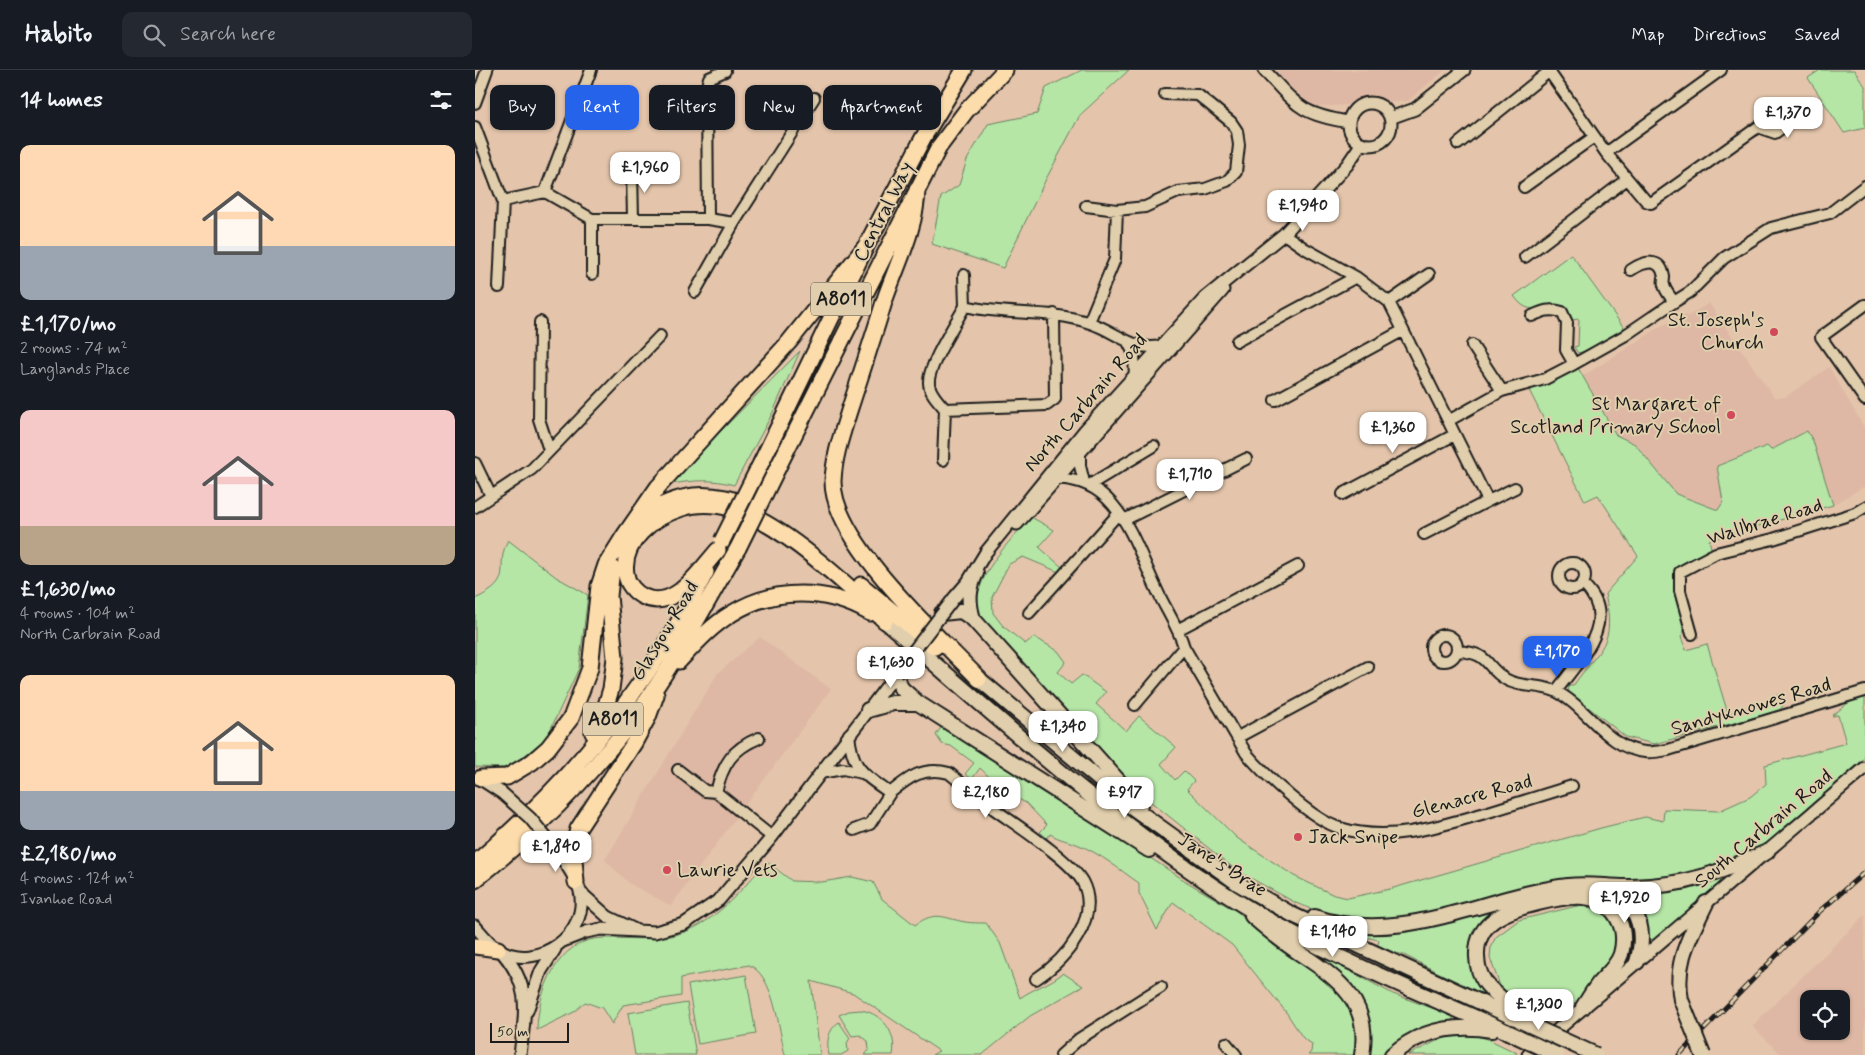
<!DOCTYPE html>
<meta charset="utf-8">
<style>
:root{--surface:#171b24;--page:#242831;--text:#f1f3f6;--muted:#9ea1a6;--line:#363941;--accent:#2563eb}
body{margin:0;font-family:Mynerve,sans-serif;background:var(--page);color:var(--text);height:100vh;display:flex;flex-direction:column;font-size:19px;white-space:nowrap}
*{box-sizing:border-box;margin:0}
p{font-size:16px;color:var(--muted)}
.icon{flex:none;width:28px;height:28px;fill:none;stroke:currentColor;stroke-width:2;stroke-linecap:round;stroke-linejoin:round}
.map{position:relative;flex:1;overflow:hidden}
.details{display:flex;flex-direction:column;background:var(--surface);width:475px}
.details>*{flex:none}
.hud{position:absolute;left:15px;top:15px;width:475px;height:45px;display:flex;gap:10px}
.tools{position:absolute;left:1325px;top:920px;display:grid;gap:10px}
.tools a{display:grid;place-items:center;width:50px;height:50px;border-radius:10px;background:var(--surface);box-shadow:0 1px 4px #0004;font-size:25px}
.scale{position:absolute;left:15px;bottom:12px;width:79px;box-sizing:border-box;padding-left:5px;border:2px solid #1c1c1c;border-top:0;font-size:14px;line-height:18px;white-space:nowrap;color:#1c1c1c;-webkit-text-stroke:4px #e0ceac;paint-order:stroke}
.price{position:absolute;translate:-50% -42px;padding:0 11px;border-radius:10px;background:#fff;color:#222;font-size:16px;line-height:32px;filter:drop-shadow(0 1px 2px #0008)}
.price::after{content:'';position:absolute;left:50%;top:30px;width:15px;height:11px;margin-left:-8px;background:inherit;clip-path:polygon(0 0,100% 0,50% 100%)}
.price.selected{background:var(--accent);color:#fff}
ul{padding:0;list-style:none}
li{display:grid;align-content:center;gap:10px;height:265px;padding:0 20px}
li span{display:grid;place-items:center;height:155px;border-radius:10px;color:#555}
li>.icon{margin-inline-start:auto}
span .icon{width:90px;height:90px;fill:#fffc;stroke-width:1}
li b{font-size:21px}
h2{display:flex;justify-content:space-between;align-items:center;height:60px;padding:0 20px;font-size:21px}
.chip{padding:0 18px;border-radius:10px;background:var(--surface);box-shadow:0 1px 4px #0004;font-size:18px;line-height:45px}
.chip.selected{background:var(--accent);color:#fff}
header{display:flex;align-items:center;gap:30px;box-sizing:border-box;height:70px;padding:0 25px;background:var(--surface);border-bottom:1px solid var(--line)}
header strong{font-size:24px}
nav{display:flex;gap:28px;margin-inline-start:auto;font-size:18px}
.search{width:350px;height:45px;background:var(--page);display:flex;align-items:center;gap:12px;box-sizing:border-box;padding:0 18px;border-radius:10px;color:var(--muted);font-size:19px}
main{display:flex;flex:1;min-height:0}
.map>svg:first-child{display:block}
</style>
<header>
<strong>Habito</strong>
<div class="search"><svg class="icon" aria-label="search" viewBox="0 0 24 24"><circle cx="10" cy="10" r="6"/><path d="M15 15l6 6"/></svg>Search here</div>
<nav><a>Map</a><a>Directions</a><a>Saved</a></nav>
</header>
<main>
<section class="details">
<h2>14 homes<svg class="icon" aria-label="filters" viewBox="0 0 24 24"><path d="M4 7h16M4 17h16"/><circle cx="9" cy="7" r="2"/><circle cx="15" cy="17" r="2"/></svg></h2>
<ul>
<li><span style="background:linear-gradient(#ffd9b3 65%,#9aa5b1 0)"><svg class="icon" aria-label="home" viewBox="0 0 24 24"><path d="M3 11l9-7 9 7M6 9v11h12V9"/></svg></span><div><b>£1,170/mo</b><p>2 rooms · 74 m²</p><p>Langlands Place</p></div></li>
<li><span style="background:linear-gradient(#f6c9c9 75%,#b9a48a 0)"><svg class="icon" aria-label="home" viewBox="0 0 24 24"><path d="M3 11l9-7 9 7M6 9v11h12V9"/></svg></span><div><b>£1,630/mo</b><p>4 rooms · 104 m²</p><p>North Carbrain Road</p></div></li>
<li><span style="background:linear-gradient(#ffd9b3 75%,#9aa5b1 0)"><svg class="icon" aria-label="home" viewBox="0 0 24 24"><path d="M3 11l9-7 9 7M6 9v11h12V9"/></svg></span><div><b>£2,180/mo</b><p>4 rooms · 124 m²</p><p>Ivanhoe Road</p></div></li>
</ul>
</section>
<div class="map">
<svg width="1390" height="985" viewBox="0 0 1390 985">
<rect width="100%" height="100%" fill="#e4c5ab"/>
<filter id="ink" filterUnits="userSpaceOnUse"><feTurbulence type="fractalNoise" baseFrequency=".02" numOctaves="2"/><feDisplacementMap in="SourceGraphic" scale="10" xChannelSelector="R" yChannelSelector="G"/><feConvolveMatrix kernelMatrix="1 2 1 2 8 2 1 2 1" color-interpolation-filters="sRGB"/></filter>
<g filter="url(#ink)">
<path fill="#deb8a4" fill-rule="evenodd" d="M800,0H970L933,31L841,37L823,26Z
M1234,233L1299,327H1310L1354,297L1390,359V416L1358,435L1338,371L1332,361L1296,381L1243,440L1201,424L1161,374L1141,365L1108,306L1188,255L1208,245L1213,246Z
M285,567L356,619L196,836L155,814L130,790L242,604Z
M1390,845V985H1307L1277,956ZM1334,929H1366V961H1334Z"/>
<path fill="#b5e6a6" stroke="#688161" d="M607,0H654L605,45L571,109L528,198L457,174L466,127L484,115L492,90L513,54L562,44L571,18Z
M1345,0H1379L1390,16V58L1369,63L1333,8Z
M1096,184L1149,258L1119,278L1103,283L1099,277L1103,276L1104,249L1096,250C1076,215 1061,258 1039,226Z
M325,281L298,342L259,415C238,409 219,410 197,414L230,377Z
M1103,298L1141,365L1160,374L1201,424L1243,440L1248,432L1242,396L1292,376L1296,380L1332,361L1338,371L1358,435L1234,470L1237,481L1213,490L1203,497C1198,522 1203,534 1211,557L1206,567L1211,580L1232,574L1253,644L1300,631V626L1308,623L1311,632L1304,641L1179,674L1151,667L1094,622L1093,616H1098C1126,576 1141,576 1130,524L1163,486L1123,425L1110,431L1052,316H1064Z
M556,447L579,460L564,477L588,498L584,502L548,487L534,494L517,527L518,543L528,556L550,574L559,567L583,581L591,592L583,602L596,614L607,605L631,622L621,634L651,661L664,646L701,677L686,694L700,710L709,701L719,711L712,719L762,768L819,806L859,825L873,828L915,819L1126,758L1170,747L1188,751L1189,739L1244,741L1275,727L1291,714L1290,695L1371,673L1363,645L1357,646L1373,633L1390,626V688L1281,783L1217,806L1187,810L1134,811L1114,808L1082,813L935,848L898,851L863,850L821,833L761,800L650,711L519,566C514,559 506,551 504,543C494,510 536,470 556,447Z
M33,470L81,507L113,525L104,598L71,669L33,698L0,697V529C42,510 18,499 33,470Z
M469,653L712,812L761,841L860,915L873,932L880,948L883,964L881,985H833L836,982L837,974L828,968L811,942L757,875L698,832L682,860L664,823V813C645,800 626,784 604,775C594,771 585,770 575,764L572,768L565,762L572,755L551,733L530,722L505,698L497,709L490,704L499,693L476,676L467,674L461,665Z
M292,792L317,811L347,812L377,807L398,812L407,829L440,855C461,840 468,848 490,852C497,853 504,853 511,853L525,873L545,928C559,918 575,914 588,903L608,916L555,946L507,985H457L464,981L378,923L336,911L345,985H310C304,960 299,905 274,895L206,908V926L148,935L137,954L127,938L110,932L99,942L62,960C63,922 82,868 129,868C157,868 184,872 212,861C245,848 268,817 292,792Z
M1246,810L1243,816L1179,871L1174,868L1169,845L1155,823L1212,820Z
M1122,821C1162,828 1157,849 1163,883L1155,889C1158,864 1155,847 1135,831L1039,837L1006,866L1012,920L1009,926L929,885L902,878L904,870L882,865L912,863L1091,822Z
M1102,836C1117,837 1131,840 1139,854C1159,890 1103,930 1080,951L1037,932L1028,924L1015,888L1016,876L1021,867L1044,850Z
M816,870L918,924L979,946L975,955L913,985H895C901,922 861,902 816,870Z
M271,905L281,964L223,974L213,915Z
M212,933L221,985H160L153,943Z
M386,940C408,944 422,963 418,985H390L394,980L393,971L385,965L377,966L364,945L374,941Z
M364,952L375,968L372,973L373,981L366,985H354C351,972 353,960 364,952Z
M989,963L1013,969L1042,983L1039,985H933L972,966Z"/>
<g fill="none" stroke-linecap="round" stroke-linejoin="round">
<defs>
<path id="minor" d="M1073,0L1131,83L1171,131L1176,133L1283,57L1300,63L1336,36
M0,33L12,0
M0,57L28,131L70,122L117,149H233L259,153
M983,74L1076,0
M1131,83L1246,0
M157,100L158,149
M1049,117L1119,67
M70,122L116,0
M611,136L642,140L670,137L703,122L730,119L752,111L761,102L764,75L762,61L756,52L723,25L690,24
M233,149L232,16L234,8L250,1
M809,164L829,178L881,207L914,232L1013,431L1040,418
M1050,187L1152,109
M117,204V149
M489,205L490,236
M24,217L28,131
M220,222L259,153L339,28
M914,232L954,204
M1199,232L1215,222L1249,188L1296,158L1355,143L1390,116
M1390,235L1346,267L1390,330
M579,244L580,329L572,335L470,339C464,332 454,322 454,313C452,297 482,251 490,236C531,246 574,239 615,253C641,261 661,284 689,275
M1057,246C1068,241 1075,238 1087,242L1092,253L1091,280L1099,294
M65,252L64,349L74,380
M614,252L640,189L642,140
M762,271L881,207
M653,272L659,284L660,308
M997,275L1027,321
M800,330L927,261
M973,351L1027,321L1070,309L1099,294L1149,266L1199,232C1196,227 1190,221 1189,215C1188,213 1189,210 1189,207C1186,186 1168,192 1156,200
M605,378V396L609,412
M468,390L470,339
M0,393L16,426
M576,409C642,404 658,470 681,518C690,539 703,556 709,577L771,683C790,705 837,750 865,758C914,773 963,757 1010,743C1039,734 1068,725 1097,716
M616,414L679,376
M868,424L979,365
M0,437L57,399L185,266
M649,450L771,389
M949,464L1013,431
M1084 506a13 13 0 1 1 26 0a13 13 0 1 1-26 0Z
M554,543L644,443
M704,559L823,496
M1217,564L1205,521V502L1241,483L1298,469L1380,443L1390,437
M956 578a13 13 0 1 1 26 0a13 13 0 1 1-26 0Z
M982,581C1017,583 1008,596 1032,610C1047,618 1064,614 1080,621C1112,636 1132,679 1170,682C1177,683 1186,681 1193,680L1390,621
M1081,621C1104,590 1147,550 1108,514
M660,635L709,577
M374,664C377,699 388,704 415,723C434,707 449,696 474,703C489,715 503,728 519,739C541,755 594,789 607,811C627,848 590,890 561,909
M763,667L893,597
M284,668C257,679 248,694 241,722L297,767
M203,700L230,721L241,722
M345,703L368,699L387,703
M379,760L395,754L415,723
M751,973L761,985
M586,985L604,969L686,917"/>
<path id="tertiary" d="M789,0C822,35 824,44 874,52
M874 54a21 21 0 1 1 42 0a21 21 0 1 1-42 0Z
M915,48L940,39L989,0
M542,454L748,220
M494,510L511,482L610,360L730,228L809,164L872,95L887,73
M479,528L498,506
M4,708L27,723
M105,822L133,847L160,860
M0,856C7,864 15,875 25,880C62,902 115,864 105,821C101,807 90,793 82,781
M88,871L111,862L126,859L180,862L209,854L244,830L297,767L421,604
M27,882C57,917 50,942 45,985
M52,941L66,901L80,879
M1053,985L1390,698"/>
<path id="secondary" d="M467,543L486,541L498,549L665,735
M498,549C493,532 493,519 501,503
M410,551C521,646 631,748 755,827C842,882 939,920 1033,962
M421,604L426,618L443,633L674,780
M504,609L657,737L764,814L818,845L1046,951
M393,640L418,633H443
M1135,817C1163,835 1172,860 1162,892
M777,846C793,860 809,873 826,884C865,910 896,933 887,985
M840,847C924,877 1010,826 1093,816C1114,813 1136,818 1157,817C1212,816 1243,803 1292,782
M1206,930C1199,891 1215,867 1231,833
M1042,944C1027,924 1003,919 1002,887C1000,850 1034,840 1063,833C1091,826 1129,818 1144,851C1149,861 1149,873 1146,884C1142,896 1133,903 1125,912C1119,919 1114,928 1108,937
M917,985C946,959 980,954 1017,960"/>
<path id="primary" d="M442,120C441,159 421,196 409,232C398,268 386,304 374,341C367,364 359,386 358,411C357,471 463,566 504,609
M287,391L391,176L448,68L489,0
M302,399L464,77L491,41L530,0
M166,446C205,423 232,419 274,435
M243,480C225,500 200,541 169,527C160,523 152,514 151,504C146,472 178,447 207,438C222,433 240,434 255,438C304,450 374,516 410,551
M386,515L460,577
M204,591C220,574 236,556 256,544C298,517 352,518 395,543
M118,663L129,642L136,619L140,588L134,526L137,498
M6,708L32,707L57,692L73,678L96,648L115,598L124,516L131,495L149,466L183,417L314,272L391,176
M0,793C14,782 27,769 40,757C118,685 183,597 231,502
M0,810C69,755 143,679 190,603C216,563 239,519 263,478
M101,812L98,779L103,759L159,673L173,647L181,625
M0,876L23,879"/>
</defs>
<use href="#minor" stroke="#1c1c1c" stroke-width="14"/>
<use href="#tertiary" stroke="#1c1c1c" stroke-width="15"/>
<use href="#secondary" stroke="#1c1c1c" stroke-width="18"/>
<use href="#primary" stroke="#1c1c1c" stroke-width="19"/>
<use href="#minor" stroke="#e0ceac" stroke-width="10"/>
<use href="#tertiary" stroke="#e0ceac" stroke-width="11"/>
<use href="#secondary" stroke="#e0ceac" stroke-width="14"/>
<use href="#primary" stroke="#fddcac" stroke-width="15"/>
<defs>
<path id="rail" d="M1204,985L1346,840L1390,802"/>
</defs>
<use href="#rail" stroke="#1c1c1c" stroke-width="5"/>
<use href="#rail" stroke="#e0ceac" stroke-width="3" stroke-dasharray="9" stroke-linecap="butt"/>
<defs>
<path id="tertiary-bridge" d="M421,604L479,528
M27,723L55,748L82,781"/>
<path id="secondary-bridge" d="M1206,930L1228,985
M1046,951L1121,985
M1033,962L1082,985"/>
<path id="primary-bridge" d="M247,471L287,391
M263,478L302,399"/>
</defs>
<use href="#tertiary-bridge" stroke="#1c1c1c" stroke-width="15" stroke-linecap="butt"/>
<use href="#secondary-bridge" stroke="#1c1c1c" stroke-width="18" stroke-linecap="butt"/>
<use href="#primary-bridge" stroke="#1c1c1c" stroke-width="19" stroke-linecap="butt"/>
<use href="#tertiary-bridge" stroke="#e0ceac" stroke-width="11"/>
<use href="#secondary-bridge" stroke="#e0ceac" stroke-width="14"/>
<use href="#primary-bridge" stroke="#fddcac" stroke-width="15"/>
</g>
</g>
<g fill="#d1495b" stroke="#e0ceac" stroke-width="2">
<circle cx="1299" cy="262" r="5"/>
<circle cx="1256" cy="345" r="5"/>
<circle cx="823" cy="767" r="5"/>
<circle cx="192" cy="800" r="5"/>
</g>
<g text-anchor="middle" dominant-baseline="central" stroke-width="4" stroke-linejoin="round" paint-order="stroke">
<g fill="#e0ceac" stroke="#575147" stroke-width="1">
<rect x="336" y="212.5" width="60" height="33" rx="4"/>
<rect x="108" y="632.5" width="60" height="33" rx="4"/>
</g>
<g font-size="19" font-weight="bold" fill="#1c1c1c">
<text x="366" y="229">A8011</text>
<text x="138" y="649">A8011</text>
</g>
<g font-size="20" fill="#1c1c1c" stroke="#e0ceac">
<text transform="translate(409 142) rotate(-63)">Central Way</text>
<text transform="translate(611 333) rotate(-49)">North Carbrain Road</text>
<text transform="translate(1290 452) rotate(-17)">Wallbrae Road</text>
<text transform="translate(190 561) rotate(-59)">Glasgow Road</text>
<text transform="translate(1276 637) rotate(-16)">Sandyknowes Road</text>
<text transform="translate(997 727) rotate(-15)">Glenacre Road</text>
<text transform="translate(1289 759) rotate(-40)">South Carbrain Road</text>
<text transform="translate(747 795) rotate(33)">Jane's Brae</text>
</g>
<g font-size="20" fill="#1c1c1c" stroke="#e0ceac" text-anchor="end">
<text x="1289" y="250">St. Joseph's<tspan x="1289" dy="23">Church</tspan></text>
<text x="1246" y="334">St Margaret of<tspan x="1246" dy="23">Scotland Primary School</tspan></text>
<text x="833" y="767" text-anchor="start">Jack Snipe</text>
<text x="202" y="800" text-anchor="start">Lawrie Vets</text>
</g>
</g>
</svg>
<div class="tools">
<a><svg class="icon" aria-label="locate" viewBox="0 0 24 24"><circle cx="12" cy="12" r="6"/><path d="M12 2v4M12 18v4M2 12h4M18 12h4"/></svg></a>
</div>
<div class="scale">50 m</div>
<b class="price" style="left:1313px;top:69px">£1,370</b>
<b class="price" style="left:170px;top:124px">£1,960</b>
<b class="price" style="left:828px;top:162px">£1,940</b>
<b class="price" style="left:918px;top:384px">£1,360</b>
<b class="price" style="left:715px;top:431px">£1,710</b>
<b class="price selected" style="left:1082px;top:608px">£1,170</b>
<b class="price" style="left:416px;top:619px">£1,630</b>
<b class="price" style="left:588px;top:683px">£1,340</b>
<b class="price" style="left:511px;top:749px">£2,180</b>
<b class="price" style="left:650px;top:749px">£917</b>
<b class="price" style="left:81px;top:803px">£1,840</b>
<b class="price" style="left:1150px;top:854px">£1,920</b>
<b class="price" style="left:858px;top:888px">£1,140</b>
<b class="price" style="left:1064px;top:961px">£1,300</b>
<div class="hud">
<a class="chip">Buy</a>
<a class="chip selected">Rent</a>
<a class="chip">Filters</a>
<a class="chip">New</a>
<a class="chip">Apartment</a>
</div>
</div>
</main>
